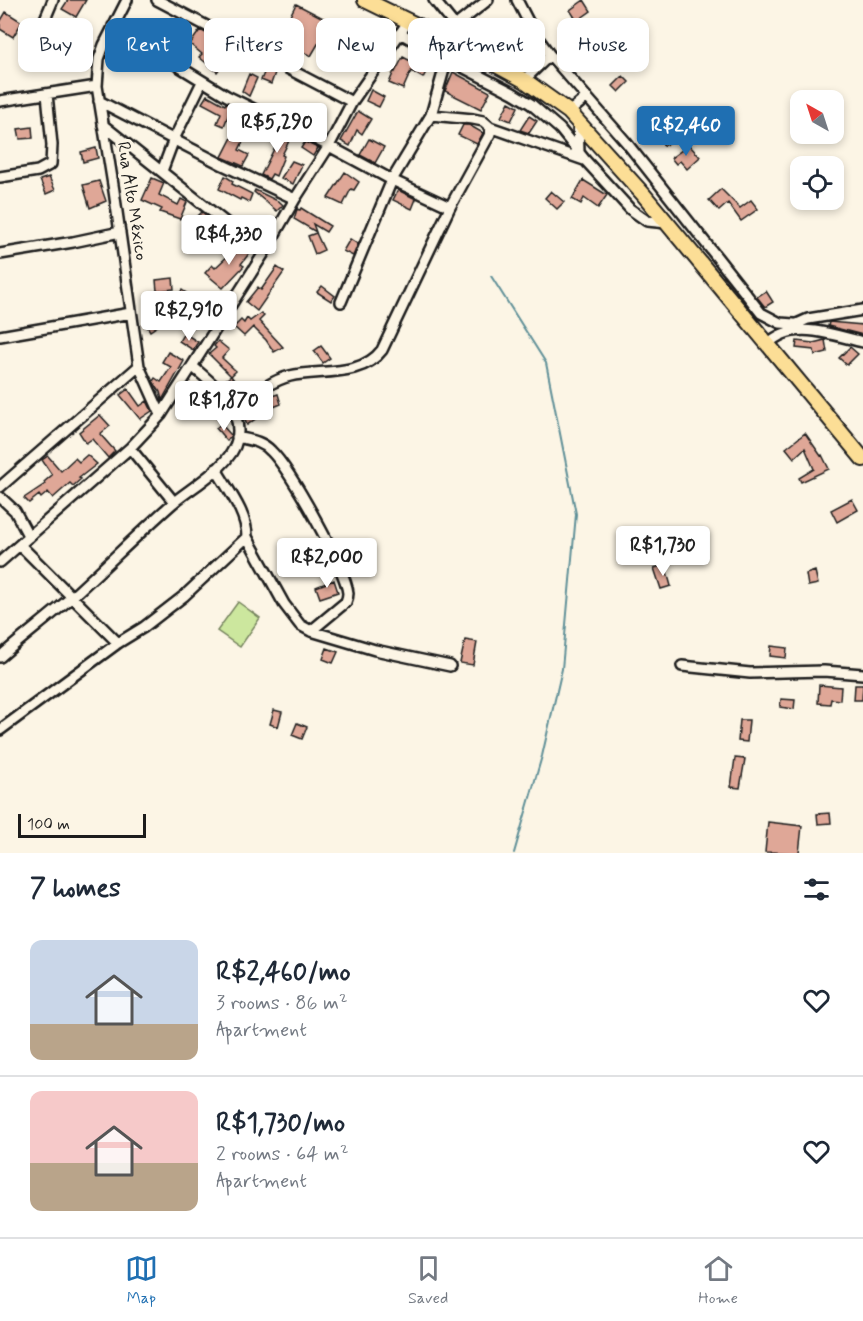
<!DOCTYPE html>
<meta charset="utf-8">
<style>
:root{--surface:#fff;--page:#f6f6f7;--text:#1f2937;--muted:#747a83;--line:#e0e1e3;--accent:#1f6fb2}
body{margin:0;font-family:Mynerve,sans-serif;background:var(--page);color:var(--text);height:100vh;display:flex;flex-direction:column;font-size:22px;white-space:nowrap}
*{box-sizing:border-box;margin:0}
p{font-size:20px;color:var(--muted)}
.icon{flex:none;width:33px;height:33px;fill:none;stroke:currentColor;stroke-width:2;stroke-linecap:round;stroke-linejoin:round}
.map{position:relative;height:853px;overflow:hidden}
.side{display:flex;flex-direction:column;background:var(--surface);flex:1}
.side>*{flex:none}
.top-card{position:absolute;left:18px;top:18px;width:828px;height:54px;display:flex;gap:12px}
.needle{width:39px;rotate:321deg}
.controls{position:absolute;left:790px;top:90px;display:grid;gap:12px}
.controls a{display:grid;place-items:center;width:54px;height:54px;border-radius:12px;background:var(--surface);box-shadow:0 3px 9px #0003;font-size:30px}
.scale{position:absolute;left:18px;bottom:15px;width:128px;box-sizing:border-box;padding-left:6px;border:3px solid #1c1c1c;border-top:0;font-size:16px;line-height:21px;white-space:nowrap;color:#1c1c1c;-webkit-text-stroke:4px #fcf5e5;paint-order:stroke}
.price{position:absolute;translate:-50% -51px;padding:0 14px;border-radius:6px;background:#fff;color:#222;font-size:20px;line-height:39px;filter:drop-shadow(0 2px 3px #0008)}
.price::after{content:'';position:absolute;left:50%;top:36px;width:18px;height:14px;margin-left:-9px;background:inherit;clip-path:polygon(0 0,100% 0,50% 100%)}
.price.active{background:var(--accent);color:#fff}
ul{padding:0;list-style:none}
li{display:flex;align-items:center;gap:18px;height:150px;padding:0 30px}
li+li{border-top:2px solid var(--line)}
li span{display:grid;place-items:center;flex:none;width:168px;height:120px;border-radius:12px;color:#555}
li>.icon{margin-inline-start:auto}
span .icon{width:72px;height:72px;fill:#fffc;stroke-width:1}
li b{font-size:26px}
h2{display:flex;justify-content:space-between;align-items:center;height:72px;padding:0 30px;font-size:26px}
.pill{padding:0 21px;border-radius:12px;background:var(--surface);box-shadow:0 3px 9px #0003;font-size:21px;line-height:54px}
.pill.active{background:var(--accent);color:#fff}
.tabs{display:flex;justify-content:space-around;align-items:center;height:84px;border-top:2px solid var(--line);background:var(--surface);font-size:16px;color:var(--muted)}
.tabs a{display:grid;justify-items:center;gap:3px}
.tabs .active{color:var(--accent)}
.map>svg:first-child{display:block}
</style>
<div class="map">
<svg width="863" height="853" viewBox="0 0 863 853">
<rect width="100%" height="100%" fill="#fcf5e5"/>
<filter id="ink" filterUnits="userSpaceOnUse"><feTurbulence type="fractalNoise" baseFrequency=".0167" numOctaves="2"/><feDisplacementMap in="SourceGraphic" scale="12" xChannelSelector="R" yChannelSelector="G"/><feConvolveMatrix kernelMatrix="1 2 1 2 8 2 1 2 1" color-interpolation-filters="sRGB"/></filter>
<g filter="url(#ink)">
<path fill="#cce79e" stroke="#74825d" stroke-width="1.5" d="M238,602L260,618L240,647L217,631Z"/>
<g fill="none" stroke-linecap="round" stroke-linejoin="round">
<path stroke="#609098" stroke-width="2" d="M491,276L546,363L576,514L562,669L542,756L514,853"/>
</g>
<path fill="#dfa797" stroke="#1c1c1c" stroke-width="1.5" d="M68,0H86L76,17L62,9Z
M584,0L591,11L577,21L570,10Z
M296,4L331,22L311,56L297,49L302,40L283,30Z
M6,12L22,22L13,37L0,29V22Z
M608,21L615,33L606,39L599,27Z
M200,30L212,36L221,45L210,57L222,66L217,72L199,57L202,54L190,44Z
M37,33L48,57L36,63L25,39Z
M115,38L134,47L126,60L115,54L113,57L108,55Z
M232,49L239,53L233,65L226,62Z
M640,55L645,65L633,70L629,59Z
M403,57L420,66L422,62L429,66L423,78L411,71L403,89L389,83L394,71L395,72Z
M267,66L276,70L271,84L261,80Z
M453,72L490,92L481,109L445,91Z
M249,74L257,78L249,96L242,91Z
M623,76L629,82L619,92L613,86Z
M371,90L384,97L379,107L366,101Z
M207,95L225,105L226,103L232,106L224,126L217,123L221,113L202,103Z
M509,102L518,107L511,121L501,117Z
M358,111L371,119L362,134L357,130L350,146L341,141Z
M245,112L268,124L261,136L249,129L239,150L249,155L243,166L222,157Z
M529,116L537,121L529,133L520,130Z
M463,125H469L483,133L477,144L458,135Z
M32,127L33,138L20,139L18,129Z
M278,129L292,135L282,155L284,156L276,176L272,174L269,179L261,175L278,141L274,140Z
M673,129L678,137L664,146L659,138Z
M369,139L384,147L375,163L360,155Z
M305,142L318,148L313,156L301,148Z
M689,145L700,157L687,169L680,161L676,164L671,158Z
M96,148L98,158L83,162L81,152Z
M292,161L302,165L293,184L281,178Z
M345,172L359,182L354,190L351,189L343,205L328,198Z
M225,176L233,181L232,184L252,194L249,202L241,198L240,200L219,189Z
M49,177L55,190L46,194L40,180Z
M152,178L164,183L159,195L178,205L181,199L187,202L180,219L160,212L162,209L142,200Z
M583,180L607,195L598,208L584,198L581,204L572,199Z
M99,181L106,201L90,208L83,185Z
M721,189L740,208L751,200L758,209L741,221L728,203L719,211L709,200Z
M255,190L280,202L283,205L277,211L254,192Z
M398,190L416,199L412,209L393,200Z
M551,191L564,202L557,209L545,198Z
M301,208L330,226L326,232L313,224L316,232L294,219L297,209L300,210Z
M202,212L222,228L212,238L200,225L197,228L191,223Z
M316,233L324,250L315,254L308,236Z
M350,239L358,244L353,256L343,251Z
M239,241L251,251L241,264L244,266L223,288L205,273L212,265L215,268L232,252Z
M277,267L284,272L257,311L246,302L258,287L261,290Z
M173,278L174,289L157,291L156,280Z
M322,286L335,296L331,301L317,292Z
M182,290L214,312L207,322L175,299Z
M766,291L773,302L765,307L757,297Z
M158,311L165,321L150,331L144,321Z
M261,313L264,316L259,321L283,347L274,352L266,340L253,327L244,336L234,327L241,320L244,323L247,318L250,321Z
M829,322L863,325V335L828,326Z
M184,333L198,342L193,350L179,341Z
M825,340L827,352L815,355L814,350L796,348L797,341L813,343Z
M218,341L229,350L222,358L236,371L231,376L209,354L216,348L214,346Z
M321,346L330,358L323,363L314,351Z
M850,347L858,354L847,365L839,358Z
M168,352L184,361L162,400L160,392L153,381L155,378L161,382L171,367L162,362Z
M231,376L240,388L231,395L221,383Z
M128,389L140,406L147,401L152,411L140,419L120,395Z
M278,394L281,404L266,410L263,399Z
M250,407L258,417L247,425L242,413Z
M100,415L110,426L100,434L115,451L108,458L92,439L86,443L79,432Z
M221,424L231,435L227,441L216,428Z
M805,433L821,456L822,455L829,469L801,482L799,478L814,469L805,448L794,458L786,448Z
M87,455L97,464L79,478L81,479L73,486L70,483L53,498L48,492L41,498L39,495L29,503L24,498L45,484L44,482L52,475L42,460L48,456L61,471L75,458L79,462Z
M852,499L858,510L837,522L831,510Z
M665,565L671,586L661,589L654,568Z
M815,571L818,584L808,586L806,574Z
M334,580L338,592L320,598L316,587Z
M465,640L477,642L473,665L460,663Z
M771,646L787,648L786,658L770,656Z
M327,648L338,652L333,663L323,659Z
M819,685L841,687L840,700L831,699L830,704L818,703Z
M855,685H863L862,700H854Z
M781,699L795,700L794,709L780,707Z
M274,710L282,712L278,727L270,724Z
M740,720H749L747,742L738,741Z
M297,723L307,727L302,739L292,735Z
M735,758L745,759L740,788L731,787Z
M830,813L831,823L818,824L817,814Z
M768,822L802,826L799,853L765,852Z"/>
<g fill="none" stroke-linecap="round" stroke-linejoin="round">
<defs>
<path id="minor" d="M127,0L104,45L99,59L97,86L114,191L139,366L161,415
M157,0L352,102
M434,0L477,53
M517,0L533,31L550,55L524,80
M45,19L53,0
M113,26L227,96L329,146L392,180L450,207
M455,26L488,0
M400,33L447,59L513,93L531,104L560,129L585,160L630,209L647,221L667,223
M550,55L626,142L761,313L780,323L794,324
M0,101L97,86
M99,101L223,165L295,199
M569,112L587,97
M578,122L579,153
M103,125L264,253
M490,127L584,160
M162,171L174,139L202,82
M0,177L38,171L51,164L52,145L47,94
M0,254L73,242L120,232
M341,302L392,180L431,115L447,59
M790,327L808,319L863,310
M0,336L131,313
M767,344C772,340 778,336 783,334C807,324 840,337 863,342
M234,410C251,398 269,381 290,376C320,369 361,378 382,350L450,207L490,134V127L483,121L473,119L431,115
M237,437C250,440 262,441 271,451C290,469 345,568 348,593C348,597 348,597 346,602L311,631
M130,448L174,502
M0,487L139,366
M0,497L15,511L29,537
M247,537L284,604L300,625L311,631L375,650L450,666
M20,545L118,643
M0,562L130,448L161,415L264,253L295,199L329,146L352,102L408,22
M0,657C24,636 49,617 73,596C107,565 139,533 173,503C192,487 232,465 237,440C244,407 214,385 192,366
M682,666L750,673L824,671L863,674
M0,730L118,643L144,627L184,596L247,537C247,513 228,490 216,469"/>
<path id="primary" d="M365,0L478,55L524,80L569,112L643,194L863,459"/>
</defs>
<use href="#minor" stroke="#1c1c1c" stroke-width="14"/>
<use href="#primary" stroke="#1c1c1c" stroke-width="18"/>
<use href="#minor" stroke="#fcf5e5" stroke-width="9"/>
<use href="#primary" stroke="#fcde96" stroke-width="14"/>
</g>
</g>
<g text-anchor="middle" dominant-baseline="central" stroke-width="6" stroke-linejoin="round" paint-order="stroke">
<g font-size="18" fill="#1c1c1c" stroke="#fcf5e5">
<text transform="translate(132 201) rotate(81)">Rua Alto México</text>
</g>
</g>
</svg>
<div class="controls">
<a><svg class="needle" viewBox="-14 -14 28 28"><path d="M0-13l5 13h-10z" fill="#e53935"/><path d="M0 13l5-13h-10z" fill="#747a83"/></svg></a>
<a><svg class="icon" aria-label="locate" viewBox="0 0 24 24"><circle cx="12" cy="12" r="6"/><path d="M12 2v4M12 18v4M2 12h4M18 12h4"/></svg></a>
</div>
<div class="scale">100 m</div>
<b class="price" style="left:277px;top:154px">R$5,290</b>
<b class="price active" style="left:686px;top:157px">R$2,460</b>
<b class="price" style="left:229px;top:266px">R$4,330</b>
<b class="price" style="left:189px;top:342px">R$2,910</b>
<b class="price" style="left:224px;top:432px">R$1,870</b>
<b class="price" style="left:663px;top:577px">R$1,730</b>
<b class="price" style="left:327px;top:589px">R$2,000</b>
<div class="top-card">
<a class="pill">Buy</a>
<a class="pill active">Rent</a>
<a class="pill">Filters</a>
<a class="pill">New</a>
<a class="pill">Apartment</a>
<a class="pill">House</a>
</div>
</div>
<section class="side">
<h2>7 homes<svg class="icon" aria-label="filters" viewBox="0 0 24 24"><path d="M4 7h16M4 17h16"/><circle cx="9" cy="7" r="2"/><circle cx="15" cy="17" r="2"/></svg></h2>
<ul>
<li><span style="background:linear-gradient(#c9d6e8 70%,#b9a48a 0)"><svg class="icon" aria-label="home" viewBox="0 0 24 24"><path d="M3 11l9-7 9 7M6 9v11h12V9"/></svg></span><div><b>R$2,460/mo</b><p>3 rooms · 86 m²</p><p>Apartment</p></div><svg class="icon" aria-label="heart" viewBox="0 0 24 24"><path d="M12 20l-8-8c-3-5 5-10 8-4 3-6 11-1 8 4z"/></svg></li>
<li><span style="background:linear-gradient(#f6c9c9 60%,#b9a48a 0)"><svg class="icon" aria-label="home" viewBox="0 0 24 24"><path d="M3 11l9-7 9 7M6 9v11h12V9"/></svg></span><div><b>R$1,730/mo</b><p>2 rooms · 64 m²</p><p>Apartment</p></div><svg class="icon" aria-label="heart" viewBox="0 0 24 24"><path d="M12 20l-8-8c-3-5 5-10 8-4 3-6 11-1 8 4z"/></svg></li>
</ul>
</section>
<nav class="tabs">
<a class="active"><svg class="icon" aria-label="map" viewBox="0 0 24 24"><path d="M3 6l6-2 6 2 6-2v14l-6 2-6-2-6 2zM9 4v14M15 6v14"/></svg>Map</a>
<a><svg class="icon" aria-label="saved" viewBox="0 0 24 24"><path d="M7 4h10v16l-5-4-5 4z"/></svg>Saved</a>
<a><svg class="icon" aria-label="home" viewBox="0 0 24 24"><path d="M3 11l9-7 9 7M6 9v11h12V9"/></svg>Home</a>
</nav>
